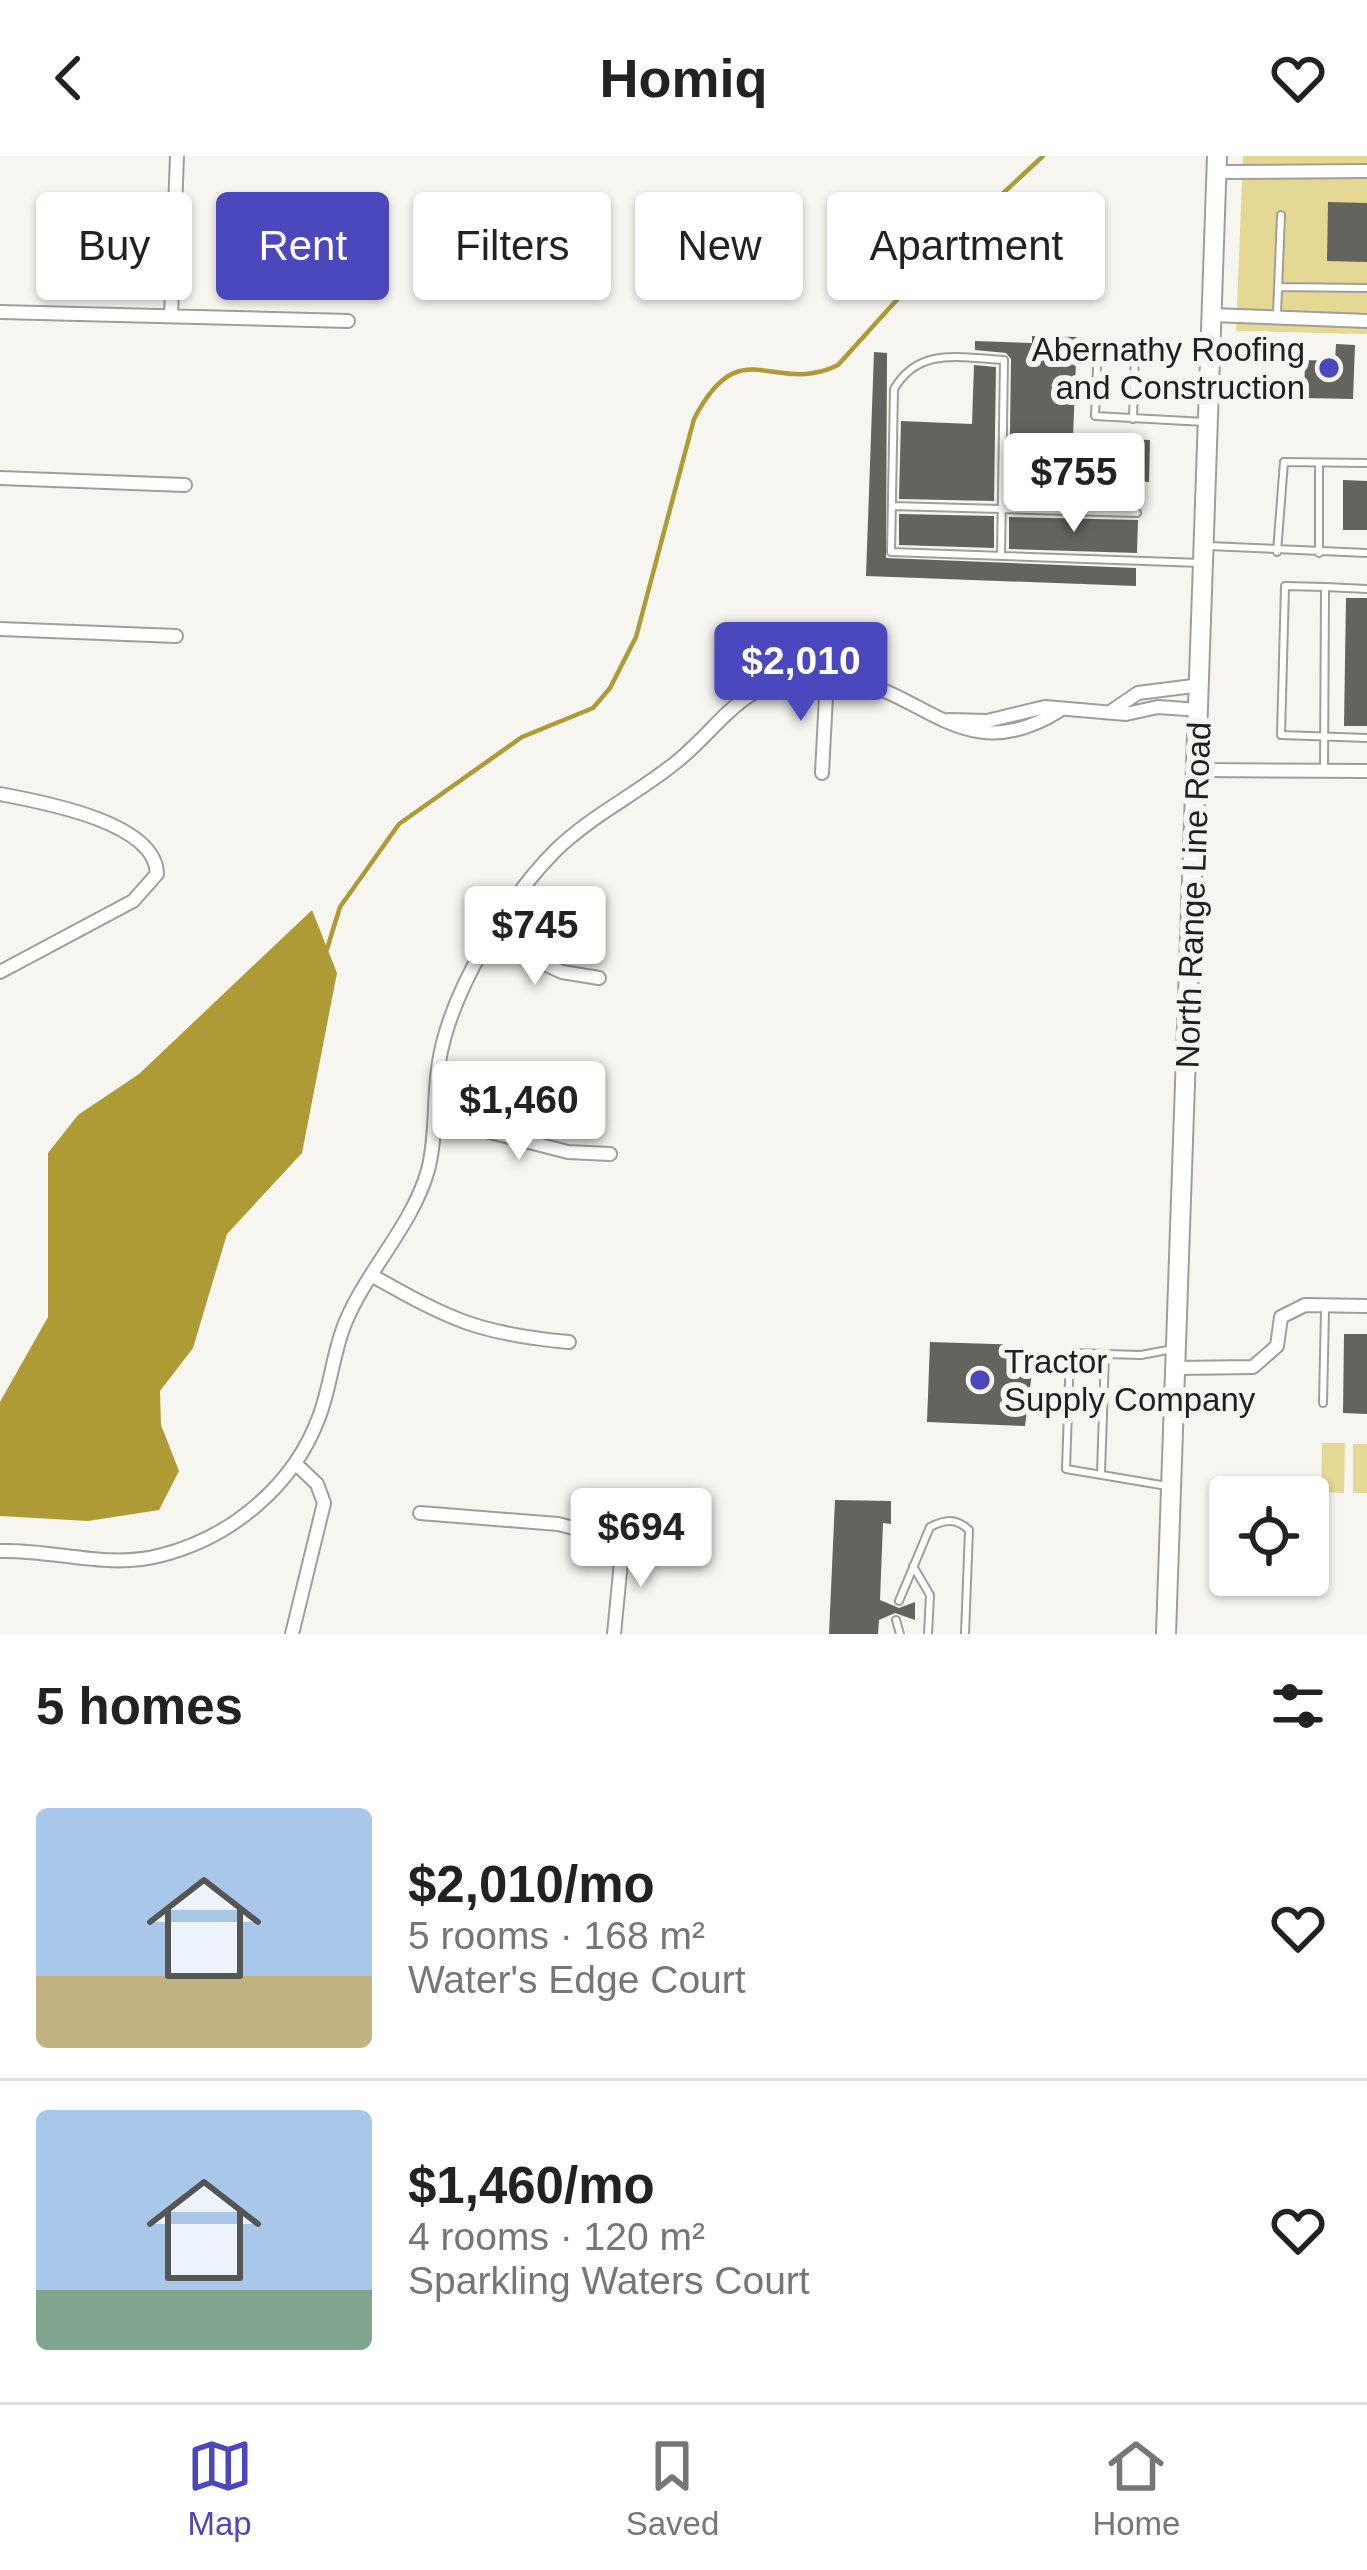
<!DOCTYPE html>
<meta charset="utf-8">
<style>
:root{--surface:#fff;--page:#f6f6f6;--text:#222;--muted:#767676;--line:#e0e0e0;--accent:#4b48be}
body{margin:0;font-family:Helvetica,sans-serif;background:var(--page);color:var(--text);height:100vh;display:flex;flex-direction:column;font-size:45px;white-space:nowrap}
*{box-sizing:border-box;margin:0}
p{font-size:39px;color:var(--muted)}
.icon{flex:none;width:66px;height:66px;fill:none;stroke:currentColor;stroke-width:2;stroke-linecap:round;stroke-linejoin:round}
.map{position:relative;height:1478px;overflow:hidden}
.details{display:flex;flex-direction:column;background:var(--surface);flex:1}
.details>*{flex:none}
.banner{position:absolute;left:36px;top:36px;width:1296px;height:108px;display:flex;gap:24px}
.buttons{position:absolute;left:1209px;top:1320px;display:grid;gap:24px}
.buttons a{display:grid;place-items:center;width:120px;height:120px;border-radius:12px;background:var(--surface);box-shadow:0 3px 9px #0004;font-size:60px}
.price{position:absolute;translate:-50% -102px;padding:0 27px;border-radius:12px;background:#fff;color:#222;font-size:39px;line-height:78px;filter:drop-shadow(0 3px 6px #0008)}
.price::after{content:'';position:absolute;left:50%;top:72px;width:36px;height:27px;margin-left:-18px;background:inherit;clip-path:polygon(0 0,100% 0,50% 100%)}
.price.on{background:var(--accent);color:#fff}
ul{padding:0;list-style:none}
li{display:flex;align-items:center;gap:36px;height:300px;padding:0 36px}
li+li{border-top:3px solid var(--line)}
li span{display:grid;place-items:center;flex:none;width:336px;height:240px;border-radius:12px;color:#555}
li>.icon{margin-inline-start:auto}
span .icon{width:144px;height:144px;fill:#fffc;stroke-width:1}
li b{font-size:51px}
h2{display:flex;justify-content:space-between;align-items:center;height:144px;padding:0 36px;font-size:51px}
.tag{padding:0 42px;border-radius:12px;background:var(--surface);box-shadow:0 3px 9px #0004;font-size:42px;line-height:108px}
.tag.on{background:var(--accent);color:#fff}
header{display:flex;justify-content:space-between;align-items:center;height:156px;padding:0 36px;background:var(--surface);font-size:54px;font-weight:700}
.menu{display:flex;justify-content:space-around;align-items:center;height:168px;border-top:3px solid var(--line);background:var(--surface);font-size:33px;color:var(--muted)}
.menu a{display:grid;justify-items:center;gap:6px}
.menu .on{color:var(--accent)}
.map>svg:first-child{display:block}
</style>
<header><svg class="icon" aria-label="back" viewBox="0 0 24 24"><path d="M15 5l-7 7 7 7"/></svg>Homiq<svg class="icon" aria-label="heart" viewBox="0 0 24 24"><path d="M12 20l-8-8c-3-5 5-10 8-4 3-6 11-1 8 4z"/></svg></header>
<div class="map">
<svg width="1367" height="1478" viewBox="0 0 1367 1478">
<rect width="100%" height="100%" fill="#f6f5ef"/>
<path fill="#e5d894" d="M1243,0H1367V178L1236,175Z
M1322,1287H1345L1344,1337L1321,1336Z
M1353,1288H1367V1337H1353Z"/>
<path fill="#ae9b35" d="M312,754L337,817L302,997L227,1078L193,1192L160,1235L161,1269L179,1315L159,1354L88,1365L0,1360V1246L48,1161V997L78,959L139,918Z"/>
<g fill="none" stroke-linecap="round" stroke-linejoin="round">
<path stroke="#ae9b35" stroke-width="4.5" d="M327,793L340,751L399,668L522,581L593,552L610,532L636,481L694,263C741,172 773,241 838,209L941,95L1043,0"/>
</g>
<path fill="#64635e" d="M1328,46L1367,47V106L1327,105Z
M1032,180L1077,181L1073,281L1150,284L1149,326L1140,325L1139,350L1009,346L1011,203L1006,197L975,194V185L1032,187Z
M1336,188L1355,189L1353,243L1304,242L1305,204L1335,205Z
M874,196L887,197L886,402L1136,412V430L866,420Z
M974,209L996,211L994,345L899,343L901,265L972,268Z
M1343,324L1367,325V374H1343Z
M899,358L994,360V392L899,389Z
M1009,361L1138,364L1137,397L1009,393Z
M1346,442H1367V570H1344Z
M1344,1178H1367V1258L1343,1257Z
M930,1186L1026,1189L1025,1217H1032L1025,1270L927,1266Z
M835,1344L891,1345V1368L883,1367L880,1444L899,1452L915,1446V1464L895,1457L879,1464L878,1478H829Z"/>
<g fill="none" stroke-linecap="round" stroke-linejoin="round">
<defs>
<path id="service" d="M1279,131L1367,132
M1277,158L1281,59
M1133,263L1135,193L1098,191L1095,260L1205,266
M1319,307V397
M892,350L1137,357
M1209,390L1367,397
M1277,396L1284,306L1367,307
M1001,400L1004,204C961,202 919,190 894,233L891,396L1201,407
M1325,431L1285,430L1281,579L1367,582
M1324,614L1325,431L1367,433
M1323,1247L1325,1153
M1101,1317L1105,1198
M1167,1330L1066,1313L1070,1197L1141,1199L1173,1193
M913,1410L930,1439L928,1478
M899,1445L930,1371C946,1363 956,1362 969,1374L965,1478
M896,1464L900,1478"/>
<path id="minor" d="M1217,16L1367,15
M0,156L348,165
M1212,159L1367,165
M171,160L177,0
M0,322L185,329
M0,473L176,480
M1113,554L1138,537L1201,529
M949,564L987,565L1045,551L1126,558L1158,551L1200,554
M1197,614L1367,615
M822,617L827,521
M0,638C42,646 156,666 157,718L133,745L0,816
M492,784L562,816L599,822
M435,962L568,996L610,998
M371,1119C449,1163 478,1178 569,1186
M1176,1212L1253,1211L1277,1190L1281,1161L1305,1149L1367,1150
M420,1357L558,1368L623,1385L614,1478
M0,1395C54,1393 108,1414 162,1399C232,1381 294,1329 319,1261C331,1230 333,1195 346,1165C368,1113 413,1068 428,1014C437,980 433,941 439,906C450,837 506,744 556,694C593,658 641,636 680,603C725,565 738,529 805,521C915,510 951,622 1059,555
M292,1478L324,1347L317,1328L297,1309"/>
<path id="primary" d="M1166,1478L1217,0"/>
</defs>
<use href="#service" stroke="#9f9e98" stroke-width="10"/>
<use href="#minor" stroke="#9f9e98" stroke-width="16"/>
<use href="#primary" stroke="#9f9e98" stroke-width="22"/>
<use href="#service" stroke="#fff" stroke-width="6"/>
<use href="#minor" stroke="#fff" stroke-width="12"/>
<use href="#primary" stroke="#fff" stroke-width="18"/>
</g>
<g fill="#4b48be" stroke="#f6f5ef" stroke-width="4.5">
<circle cx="1329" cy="212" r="12"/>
<circle cx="980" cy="1224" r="12"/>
</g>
<g text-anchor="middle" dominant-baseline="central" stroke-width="12" stroke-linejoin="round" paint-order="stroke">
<g font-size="33" fill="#201f1d" stroke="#f6f5ef" text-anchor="end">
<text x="1305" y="193">Abernathy Roofing<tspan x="1305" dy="38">and Construction</tspan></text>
<text x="1004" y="1205" text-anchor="start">Tractor<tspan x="1004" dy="38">Supply Company</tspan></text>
</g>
<g font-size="33" fill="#201f1d" stroke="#f6f5ef">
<text transform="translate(1193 739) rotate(-88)">North Range Line Road</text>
</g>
</g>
</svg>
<div class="buttons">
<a><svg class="icon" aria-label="locate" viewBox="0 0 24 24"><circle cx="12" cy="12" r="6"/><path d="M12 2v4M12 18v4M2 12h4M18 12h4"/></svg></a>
</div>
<b class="price" style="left:1074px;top:379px">$755</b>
<b class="price on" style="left:801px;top:568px">$2,010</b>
<b class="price" style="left:535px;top:832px">$745</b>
<b class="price" style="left:519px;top:1007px">$1,460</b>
<b class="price" style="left:641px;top:1434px">$694</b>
<div class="banner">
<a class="tag">Buy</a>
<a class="tag on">Rent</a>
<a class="tag">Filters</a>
<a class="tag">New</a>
<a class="tag">Apartment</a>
</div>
</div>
<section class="details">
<h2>5 homes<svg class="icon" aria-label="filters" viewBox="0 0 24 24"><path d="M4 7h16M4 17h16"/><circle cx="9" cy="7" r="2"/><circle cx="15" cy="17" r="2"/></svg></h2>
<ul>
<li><span style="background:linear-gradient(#a9c7e8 70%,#c2b280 0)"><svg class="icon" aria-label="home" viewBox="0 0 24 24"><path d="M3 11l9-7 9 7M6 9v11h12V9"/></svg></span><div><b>$2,010/mo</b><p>5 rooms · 168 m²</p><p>Water's Edge Court</p></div><svg class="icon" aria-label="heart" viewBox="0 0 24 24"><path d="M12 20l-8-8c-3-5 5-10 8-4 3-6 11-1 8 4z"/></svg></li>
<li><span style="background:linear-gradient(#a9c7e8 75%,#7fa58c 0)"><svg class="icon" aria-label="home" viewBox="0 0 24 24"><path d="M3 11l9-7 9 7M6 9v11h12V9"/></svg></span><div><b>$1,460/mo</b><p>4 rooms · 120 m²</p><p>Sparkling Waters Court</p></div><svg class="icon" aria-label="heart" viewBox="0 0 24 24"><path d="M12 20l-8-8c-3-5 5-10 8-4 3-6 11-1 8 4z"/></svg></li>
</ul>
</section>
<nav class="menu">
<a class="on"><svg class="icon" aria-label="map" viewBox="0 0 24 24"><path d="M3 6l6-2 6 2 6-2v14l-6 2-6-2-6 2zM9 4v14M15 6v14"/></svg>Map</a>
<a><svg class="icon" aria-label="saved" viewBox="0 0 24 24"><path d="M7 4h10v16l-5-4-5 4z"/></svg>Saved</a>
<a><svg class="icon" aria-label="home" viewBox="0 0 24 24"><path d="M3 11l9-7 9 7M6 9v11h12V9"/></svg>Home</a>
</nav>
